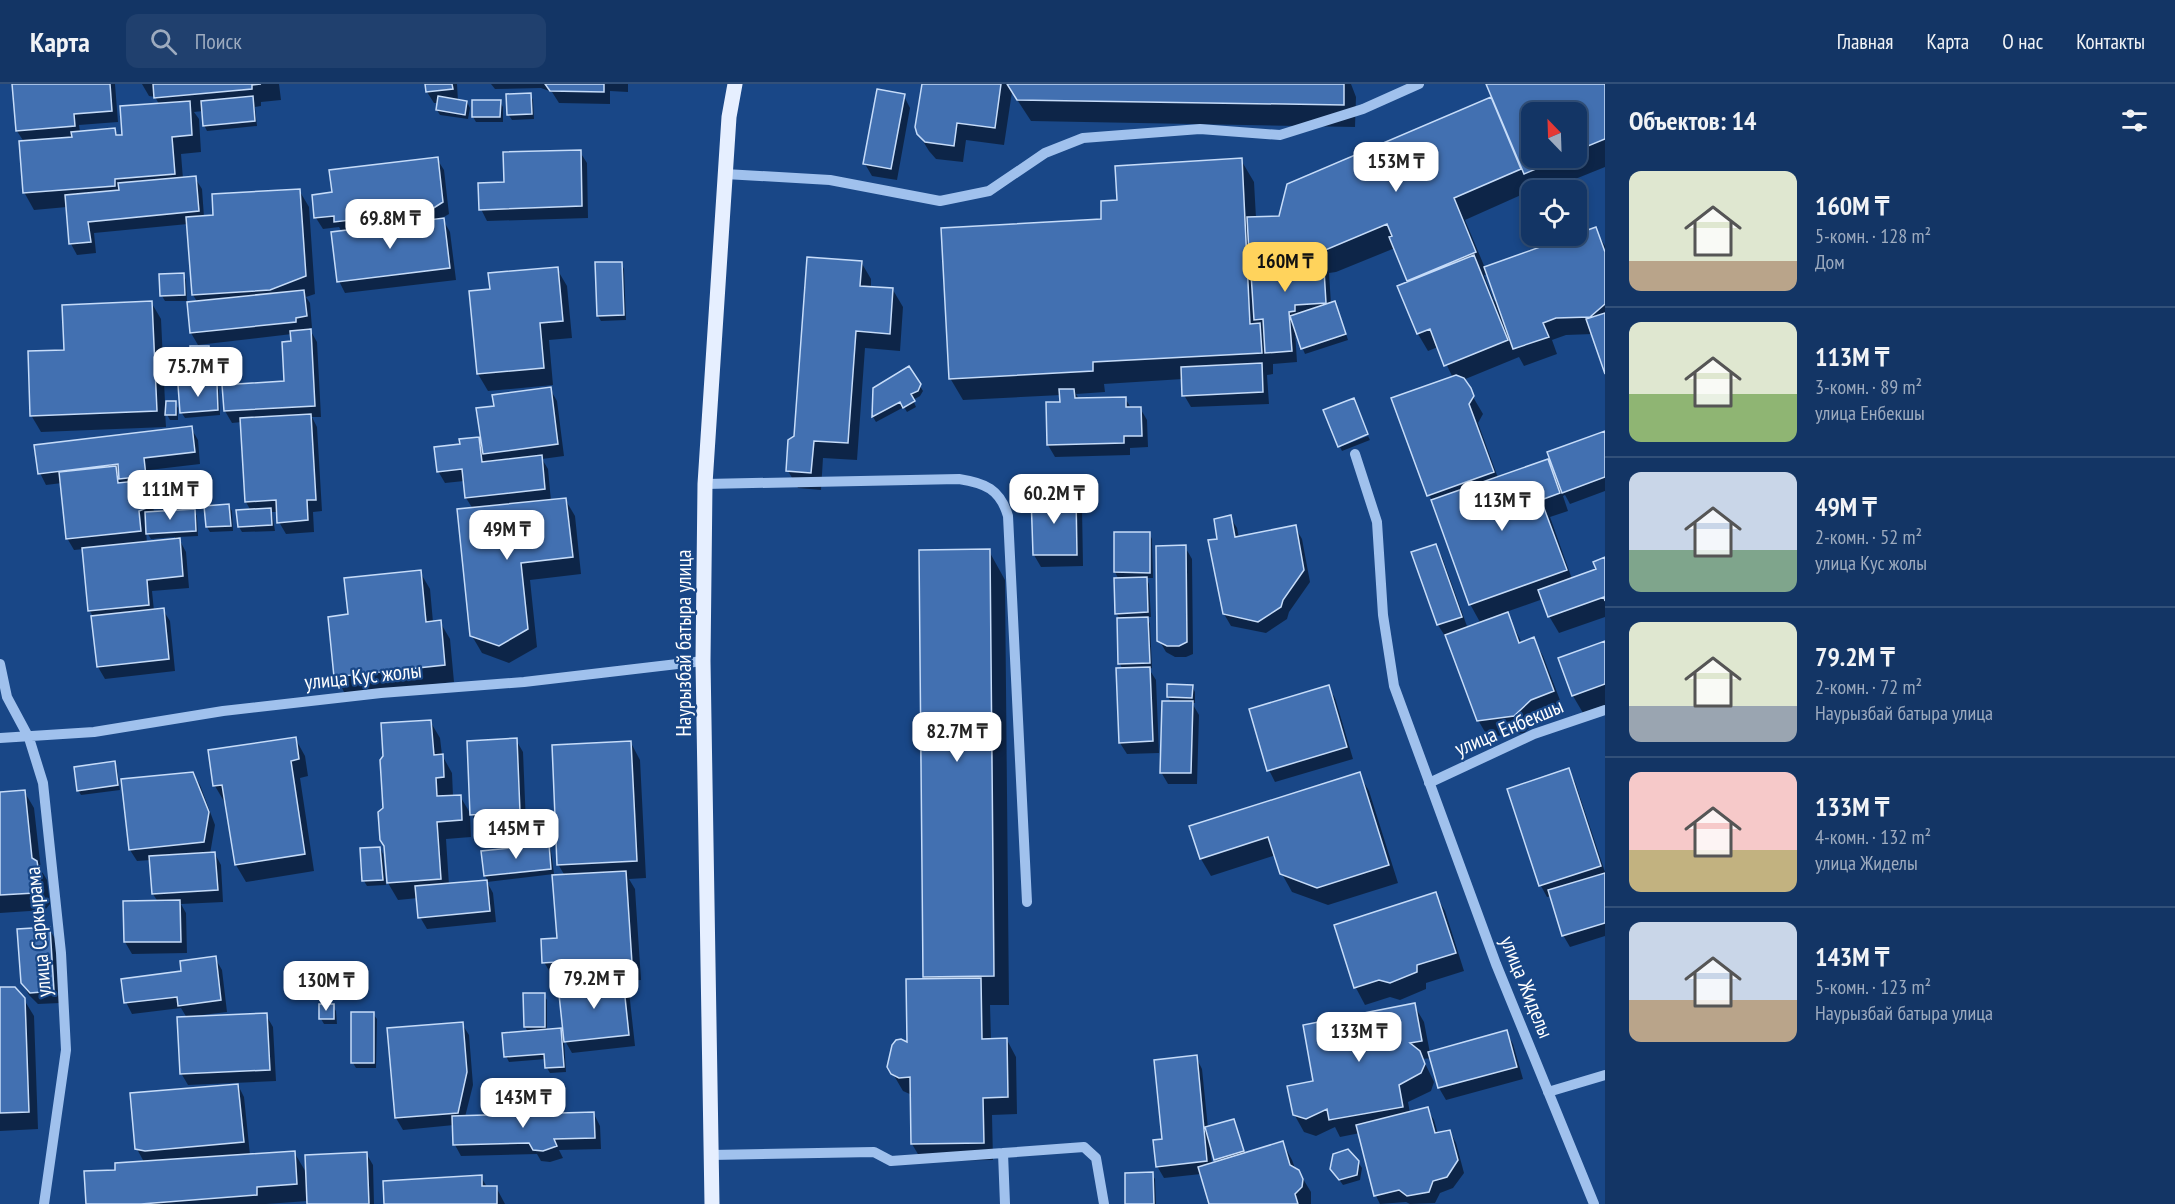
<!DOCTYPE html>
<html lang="ru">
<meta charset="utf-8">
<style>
:root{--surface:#133565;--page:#20406e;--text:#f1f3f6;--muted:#9dabbf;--line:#325079;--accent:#ffd35c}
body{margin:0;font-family:"PT Sans Narrow",sans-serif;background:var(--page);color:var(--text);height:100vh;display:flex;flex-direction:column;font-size:22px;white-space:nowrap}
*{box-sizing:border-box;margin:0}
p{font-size:20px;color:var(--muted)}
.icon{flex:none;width:33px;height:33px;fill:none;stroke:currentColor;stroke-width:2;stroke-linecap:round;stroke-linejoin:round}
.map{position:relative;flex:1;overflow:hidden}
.side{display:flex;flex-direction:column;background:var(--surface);width:570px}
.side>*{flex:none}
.needle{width:39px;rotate:337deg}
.buttons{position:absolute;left:1521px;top:18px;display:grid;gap:12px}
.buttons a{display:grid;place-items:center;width:66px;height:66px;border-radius:12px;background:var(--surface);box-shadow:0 3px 9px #0003,0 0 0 2px var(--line);font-size:30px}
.price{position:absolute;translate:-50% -51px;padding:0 14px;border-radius:12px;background:#fff;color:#222;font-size:20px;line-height:39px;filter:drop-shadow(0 2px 3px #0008)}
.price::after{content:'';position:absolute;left:50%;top:36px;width:18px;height:14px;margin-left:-9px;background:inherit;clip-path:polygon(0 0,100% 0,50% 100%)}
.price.on{background:var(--accent);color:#111}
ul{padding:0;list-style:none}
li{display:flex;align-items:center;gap:18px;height:150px;padding:0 24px}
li+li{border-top:2px solid var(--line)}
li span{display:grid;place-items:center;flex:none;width:168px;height:120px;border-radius:12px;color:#555}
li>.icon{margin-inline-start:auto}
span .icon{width:72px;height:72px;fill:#fffc;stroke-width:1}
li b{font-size:26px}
h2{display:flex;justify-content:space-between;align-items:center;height:72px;padding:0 24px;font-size:26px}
header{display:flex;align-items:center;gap:36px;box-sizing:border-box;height:84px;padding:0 30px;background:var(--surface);border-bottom:2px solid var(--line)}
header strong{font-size:28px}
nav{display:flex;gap:33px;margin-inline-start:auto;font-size:21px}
.search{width:420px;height:54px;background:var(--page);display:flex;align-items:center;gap:15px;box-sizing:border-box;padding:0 21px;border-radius:12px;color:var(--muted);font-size:22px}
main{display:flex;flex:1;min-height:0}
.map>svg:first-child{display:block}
</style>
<header>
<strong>Карта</strong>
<div class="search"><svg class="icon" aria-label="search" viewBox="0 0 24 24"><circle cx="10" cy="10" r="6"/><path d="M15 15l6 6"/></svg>Поиск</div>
<nav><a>Главная</a><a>Карта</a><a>О нас</a><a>Контакты</a></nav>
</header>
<main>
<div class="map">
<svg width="1605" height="1120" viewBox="0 0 1605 1120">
<rect width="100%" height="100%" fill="#194787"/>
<path fill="#0007" fill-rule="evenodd" d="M14,0H115L118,38L79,41L80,48L114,45L118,52H124L159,20L155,13L149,12L142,0H279L281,16L261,18V22L255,23L257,42L207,47L204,41L203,27L194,28L199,35L201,68L181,70L183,95L195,94L202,105L204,133H215L299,106L309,123L315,210L306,213L310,219L312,244H309L317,258L321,333H312L317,343L322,427L313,428L314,448L286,450L279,438L278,428H272L275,447L242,448L239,443L251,427L246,418L242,338L232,339L225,327L286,299L292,259V250L198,261L191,249L188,220L198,219L193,211L188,140L94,149L96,169L77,171L71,160L67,123L34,126L24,108V58L17,47Z
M427,0H457L458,17L467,18L470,24L468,35L440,31L437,26L438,19H434L427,8Z
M491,0H628V8L610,7V20L559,19L552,8L541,4L495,5Z
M923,0H1351L1356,13L1355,43L1031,37L1012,8L1004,61L966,56L963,78L936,75L929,67L918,49Z
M1488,0H1605V83L1548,106H1532L1465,136L1485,184L1595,145L1605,162V286L1593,250L1566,251L1552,256L1557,270L1524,282L1519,273L1463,296L1483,330L1478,339L1498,394L1547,376L1554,389L1605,349V407L1570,420L1565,411L1563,412L1568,427L1550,433L1572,495L1598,486L1605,475V533L1559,549L1549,532L1543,515L1506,528L1522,559L1533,555L1543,572L1563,624L1541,633L1524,649L1488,653L1478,636L1447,551L1445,552L1438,541L1436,462L1442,473L1468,545L1481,540L1470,520L1436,424L1429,411L1453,294L1438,263L1428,267L1418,250L1409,199L1395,164L1336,188L1329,189L1331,220L1334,219L1338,225L1348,256L1305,270L1295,247L1297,278L1273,280V290L1267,291L1269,320L1191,323L1184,311L1183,295L1104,300L1105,308L1076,310L1079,315L1125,314L1131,324H1140L1147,336L1148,363L1130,364V371L1055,373L1048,361L1047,320L1061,319V311L963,316L950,294L1103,136L1118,118L1241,76L1254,98L1256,134L1281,133L1288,101L1494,14ZM1532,28H1576V74H1532ZM1488,190L1497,216L1494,217L1484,191Z
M530,10L533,16L534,35L512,36L508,30Z
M904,12L910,24L897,96L872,92L865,80Z
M500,18L503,23V38H476L473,33Z
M580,68L587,79L588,134L487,137L481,125L506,100Z
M437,75L444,86L449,130L442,134L450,148L456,196L345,209L339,197L342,148L339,143L323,145L316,134L333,109Z
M861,178L871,195V204L893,206L903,223L900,267L865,264L857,376L823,374L821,406L798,404L788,387L796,353Z
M621,179L624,185L626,236L601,237L598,232Z
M557,185L567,202L572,254L549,256L553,301L488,307L478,290L491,207Z
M183,190L186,196L187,217H165L162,212L161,191Z
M151,218L161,235L165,318L175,319L178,324V336H170L165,327L166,343L41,348L31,331L65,267Z
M208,263L212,269V283L195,284L192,278Z
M909,284L923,307L920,312L913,316L916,323L907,328L904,323L876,338L873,333L875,305Z
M216,300L219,306L220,331L185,334L181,328Z
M550,305L557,317L564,372L542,375L548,385L551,417L565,415L575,432L581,490L530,496L537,563L509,579L482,569L472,552L473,425L466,414L464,397L445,399L438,387L462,361L478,355L483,363L495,323Z
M191,344L198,356L200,380L149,386L151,404H149L152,409L154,429L194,427L197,432L198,452L178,453L186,468L189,504L152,507L154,527L163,526L170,537L175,587L105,595L98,583L93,532L89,526L84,465L74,466L67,454L62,399L46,401L40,389ZM146,447L151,455L175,453V456L147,459Z
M1368,352L1370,356L1342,367L1340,363Z
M1075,412L1082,423L1083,482L1041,483L1034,471Z
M229,422L232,427L233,447L210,448L207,443Z
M1230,433L1237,444L1239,454L1295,443L1302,455L1310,498L1289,528L1287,535L1266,549L1231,542L1224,530L1219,456Z
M1149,449L1152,455L1153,494H1146L1149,500L1151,533H1147L1150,540L1152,584L1149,585L1156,596L1159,669L1127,670L1120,659L1123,586L1120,580L1118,535H1120L1116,529L1119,496L1115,488V450Z
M1185,463L1192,475L1193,570L1186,573H1175L1166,568L1159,556Z
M989,467L1005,496L1009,921H990L991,956H1007L1016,973L1017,1030L992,1031L993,1076L922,1077L912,1060V1011L903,1007L889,983L909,960L926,896L924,892Z
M420,488L430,505L433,538H440L450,555L454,598L345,610L336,592L350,532Z
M1605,559V621L1583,629L1573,612Z
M1192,602L1195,608V619H1192L1199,631L1197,700H1168L1161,688L1172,619L1168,613Z
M1328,603L1335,614L1353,675L1275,698L1269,686Z
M430,637L440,654L442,671L452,689L453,712H460L470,729L471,753L446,755L449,801L488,797L485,792L483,768L548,761L551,767L554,790L487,798L493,809L496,838L427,845L420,833L418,814L398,816L388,799L385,725Z
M295,654L305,672L308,692L300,694L314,787L246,798L236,781L227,719H225L215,702Z
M516,656L523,668L526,740L478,742L472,730Z
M631,659L640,676L646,794L629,795L635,805L641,896L623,897L629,907L635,962L572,969L564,955L566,988L550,989L547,984L546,975L509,978L506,972L528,948L525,943L544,911L547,916V947L561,946L565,953L569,901L565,895H554L544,878L559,855L565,792L558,780Z
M114,679L117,684L120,706L81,711L78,706Z
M1569,686L1575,698L1605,788V852L1570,863L1563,851L1552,812L1547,813L1541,802L1509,706Z
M193,689L200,701L215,741L210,770H215L221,781L223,818L181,820L186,829L187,869L132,870L125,858V819L158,818L153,810L151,776L137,777L130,766Z
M1359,690L1369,707L1398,799L1328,821L1292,808L1282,790L1276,771L1211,792L1201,775Z
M24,707L34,724L41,786L47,796L50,820L45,826L0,829V710Z
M380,764L383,770L386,801L367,802L364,797L361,766Z
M1435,810L1445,827L1464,887L1426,899V905L1400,916L1390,913L1365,921L1356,904L1335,842Z
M49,845L56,856L60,919L38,920L29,911L22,899Z
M215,874L222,886L227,928L194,932V934L266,931L273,943L276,997L188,1001L181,989L187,934L181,924L132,930L126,918Z
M0,905L23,914L34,932L38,1045L0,1047Z
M1414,921L1424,938L1430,969L1506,948L1513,960L1523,995L1446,1016L1439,1004L1431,974L1423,975L1434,998L1431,1007L1408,1018L1410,1029L1427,1025L1434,1036L1438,1050L1450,1047L1456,1059L1464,1089L1453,1104L1440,1109L1435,1119L1410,1120L1406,1118L1380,1120L1376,1112L1360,1049L1340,1053L1335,1043L1316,1052L1304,1048L1294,1030L1315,998Z
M333,922L336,927L337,940H324L321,935Z
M373,930L377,935L376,984H356L353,979Z
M462,940L469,951L473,1001L465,1033L594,1030L600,1042L601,1065L559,1066L563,1074L550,1078L541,1077L537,1070L461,1072L455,1061L454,1041L403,1046L396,1034L389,946Z
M1196,973L1202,985L1208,1044L1234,1037L1245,1070L1283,1059L1292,1076L1296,1087L1300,1090L1311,1108V1120H1210L1201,1090L1164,1094L1157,1082L1163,1056ZM1212,1064L1217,1078L1212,1080L1210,1065Z
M238,1001L244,1013L250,1071L294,1068L307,1090L366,1069L373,1081L374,1120H308V1117L266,1120H88L117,1087L144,1078L137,1065Z
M1358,1078L1362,1084L1360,1096L1343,1101L1335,1090Z
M1152,1090L1155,1095L1156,1120H1127Z
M481,1093L487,1103H496L505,1120H386Z"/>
<path fill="#4270b1" stroke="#c6dcf9" stroke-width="1.5" d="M12,0H110L112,27L74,30L75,42L16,47Z
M153,0H261L252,1V5L154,14Z
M425,0H452L453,5L426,8Z
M545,0H604V8L550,7Z
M922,0H1001L995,44L957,39L954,62L925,58L917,50L915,43Z
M1007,0H1344V21L1017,16Z
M1486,0H1605V55L1576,67V28H1532V74H1562L1524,90Z
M877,5L905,10L891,85L863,80Z
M531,9L532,30L507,31L506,10Z
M253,12L255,37L203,42L201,17Z
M438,12L467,17L465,31L436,26Z
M1491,13L1521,85L1454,114L1476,168L1407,197L1389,153L1392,152L1387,140L1323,167L1249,169L1247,133L1279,132L1287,100Z
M472,16H501L500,33H472Z
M190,17L192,51L172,53L175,90L115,95V102L23,109L19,57L72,53L71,48L115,44L116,51H122L120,22Z
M581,66L582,122L479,126L478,99L504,98L503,68Z
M438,73L443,118L429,127L334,138V132L314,134L312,111L332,108L329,86Z
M1242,74L1250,240L1260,239L1262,269L1093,278V287L949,295L941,144L1101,135V117L1117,116L1115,82Z
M196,92L199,127L88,138L91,158L69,160L65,111L119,106L118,99Z
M300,105L306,192L270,206L192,211L186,133L213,131L212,110Z
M444,134L450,184L337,198L331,148Z
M1596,143L1605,168V220L1590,233L1556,234L1543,239L1549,253L1513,265L1484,183Z
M1323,169L1326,219L1295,221V227L1289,228L1292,267L1265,269L1263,235L1254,236L1250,174Z
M1474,171L1508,256L1444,282L1430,245L1417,250L1397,202Z
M807,173L862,177L860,202L893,204L890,250L856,247L848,359L814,357L811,389L786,387L788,356L794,352Z
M595,178H622L624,231L597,232Z
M558,183L563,237L540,239L544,284L477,290L469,207L490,205L488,189Z
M184,189L185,211L160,212L159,190Z
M304,206L307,232L296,234V238L190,249L187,218Z
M152,217L157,327L30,332L28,267L64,266L62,221Z
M1335,217L1346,250L1301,265L1290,232Z
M1605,229V290L1586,235Z
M311,245L315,322L224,327L222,301L284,297L282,258L291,257L290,247Z
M190,262H209L210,278L190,279Z
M1262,279L1263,308L1182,312L1181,283Z
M909,282L921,300L918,307L911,310L915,317L903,324L900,318L872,333L873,304Z
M1456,291L1464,294L1471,304L1474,312L1469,320L1494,388L1427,412L1391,314Z
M217,299L218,326L180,329L178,301Z
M551,303L558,360L483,370L476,324L494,322L492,311Z
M1059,305H1074L1075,314L1126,313V323H1141L1142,352H1124V359L1047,361L1046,318H1060Z
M1354,314L1368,350L1338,363L1323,326Z
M166,317H176V331H165Z
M311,330L316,416H307L308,436L277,439L276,416L245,418L240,334Z
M192,342L195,368L144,374L146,392L119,395L118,380L38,390L34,361Z
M1605,347V393L1562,409L1547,368Z
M479,353L482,378L542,371L545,405L465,414L462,385L437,388L434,363L460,360L459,355Z
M1548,375L1560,409L1541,416L1567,486L1469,521L1431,416Z
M116,382L118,399L146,396L149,423L139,427L141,447L66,455L59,388Z
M1076,410L1077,471H1033L1031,411Z
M566,414L573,473L521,479L528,545L499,562L470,552L457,425Z
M229,420L231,442L206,443L204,422Z
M271,424L272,441L238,443L236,426Z
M195,425L196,447L146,450L145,428Z
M1231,431L1235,453L1296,441L1304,486L1283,516L1281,523L1258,538L1223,530L1208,456L1217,455L1214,435Z
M1114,448H1150V489L1114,488Z
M180,454L183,492L147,496L149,521L88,527L82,464Z
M1436,460L1462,533L1437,541L1411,468Z
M1186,461L1187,558L1179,562H1167L1157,557L1156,462Z
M990,465L994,892L923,893L919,466Z
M1605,473V517L1604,513L1548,533L1538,506L1596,485L1593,478Z
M421,486L426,538L441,536L445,581L334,593L328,533L348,530L344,494Z
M1147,493L1148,528L1115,530L1114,494Z
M164,524L169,575L97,583L91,532Z
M1508,528L1519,559L1534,553L1554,607L1531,616L1514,632L1477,637L1445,551Z
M1148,533L1150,579L1118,580L1117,534Z
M1605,557V600L1572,612L1558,574Z
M1150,583L1153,657L1119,659L1116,584Z
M1167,600L1193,601L1192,614L1167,613Z
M1329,601L1347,663L1267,687L1249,625Z
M1162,617H1193L1191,689H1160Z
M431,636L434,671L443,670L444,693L436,694L437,712L461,711L462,736L437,738L441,795L387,799L384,762L380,756L378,728L383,724L380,676L383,672L381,639Z
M296,653L299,675L291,677L305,770L235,781L222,701L213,702L208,666Z
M517,654L520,728L470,731L467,657Z
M631,657L637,777L557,781L552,661Z
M115,677L118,701L77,707L74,683Z
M1569,684L1601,782L1539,802L1507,705Z
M193,688L209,728L204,758L129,766L121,695Z
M1360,688L1389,781L1317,804L1280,790L1268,753L1200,775L1189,742Z
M25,706L32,774L37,777L41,802L35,809L0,811V708Z
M549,760L551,785L484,792L481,767Z
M380,763L383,796L362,797L360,764Z
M215,768L218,806L152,810L149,772Z
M626,787L632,879L557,884V878L542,879L541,855L557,854L552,791Z
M1605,789V839L1562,852L1548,806Z
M487,796L490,827L418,834L415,802Z
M1436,808L1456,869L1417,881V888L1390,899L1379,896L1354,904L1334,841Z
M180,816L181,858H124L123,817Z
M50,843L54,907L30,909L21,899L17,845Z
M216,872L221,916L178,922L177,913L124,919L121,895L181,887L180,877Z
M623,894L629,951L564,958L558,901Z
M981,894L982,955L1007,954L1008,1013L983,1014L984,1059L911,1060L910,993L899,994L891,990L887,983L892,961L896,956L901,955L907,958L906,895Z
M0,903H15L25,914L29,1028L0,1029Z
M523,909H545V943H524Z
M1415,919L1422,957L1410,959L1420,967L1425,980L1421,989L1399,1001L1403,1023L1329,1036L1327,1025L1306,1035L1293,1031L1287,1002L1313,997L1303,941Z
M319,920H334V935H319Z
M351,928H374V979H351Z
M267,929L270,986L180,990L177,933Z
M463,938L467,988L458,1029L395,1034L387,944Z
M561,944L564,983L545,984L544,970L504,973L502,949Z
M1507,946L1517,983L1438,1004L1428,968Z
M1197,971L1207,1077L1156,1083L1153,1056L1162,1055L1154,976Z
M238,1000L244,1058L145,1067L135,1065L130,1009Z
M1428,1023L1435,1049L1450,1046L1458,1076L1447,1093L1433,1097L1429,1108L1407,1112L1399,1106L1374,1112L1356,1041Z
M594,1028L595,1054L554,1055L557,1062L543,1067L533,1066L529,1059L453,1061L452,1032Z
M1234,1035L1244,1067L1214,1076L1205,1043Z
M1283,1057L1290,1081L1299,1086L1303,1095L1302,1103L1295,1110L1298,1120H1209L1198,1083Z
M1348,1065L1359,1077L1357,1091L1339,1096L1330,1085L1333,1070Z
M295,1067L297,1100L257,1103V1111L141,1120H86L84,1087L115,1086V1079Z
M367,1068L369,1120H307L305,1071Z
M1153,1088L1154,1120H1125V1089Z
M482,1091V1102H497V1120H384L383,1097Z"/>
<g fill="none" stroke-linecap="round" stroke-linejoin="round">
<path stroke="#a0c1ed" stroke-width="10" d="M725,90L830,96L940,117L989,107L1045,69L1083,54L1200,45L1280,51L1363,25L1419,0
M1355,370L1377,438L1383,531L1394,602L1496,880L1594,1120
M705,400L959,395C985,399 1000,405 1008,432L1027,818
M0,580L7,613L29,654L43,699L61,869L66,966L44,1120
M0,654L94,648L223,627L381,609L524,598L703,577
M1429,699L1534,650L1605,626
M1548,1008L1605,991
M1003,1069L1084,1063L1096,1074L1104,1120
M711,1071L874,1068L891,1077L1003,1069L1005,1120"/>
<path stroke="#e6efff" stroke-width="15" d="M712,1120L703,577L705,400L729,33L735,0"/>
</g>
<g text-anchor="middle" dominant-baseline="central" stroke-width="4.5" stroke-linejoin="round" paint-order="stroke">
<g font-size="21" fill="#fff" stroke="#194787">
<text transform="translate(683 559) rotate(-90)">Наурызбай батыра улица</text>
<text transform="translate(363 592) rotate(-6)">улица Кус жолы</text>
<text transform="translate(1509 643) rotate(-23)">улица Енбекшы</text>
<text transform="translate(38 848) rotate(-95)">улица Саркырама</text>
<text transform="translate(1527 903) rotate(68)">улица Жиделы</text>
</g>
</g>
</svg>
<div class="buttons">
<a><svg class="needle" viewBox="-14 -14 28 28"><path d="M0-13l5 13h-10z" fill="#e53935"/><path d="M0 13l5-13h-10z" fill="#9dabbf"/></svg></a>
<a><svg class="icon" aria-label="locate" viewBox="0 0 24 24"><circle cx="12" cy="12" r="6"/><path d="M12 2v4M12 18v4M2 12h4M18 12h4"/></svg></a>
</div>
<b class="price" style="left:1396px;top:109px">153M ₸</b>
<b class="price" style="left:390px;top:166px">69.8M ₸</b>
<b class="price on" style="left:1285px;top:209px">160M ₸</b>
<b class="price" style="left:198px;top:314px">75.7M ₸</b>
<b class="price" style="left:170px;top:437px">111M ₸</b>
<b class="price" style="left:1054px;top:441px">60.2M ₸</b>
<b class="price" style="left:1502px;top:448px">113M ₸</b>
<b class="price" style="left:507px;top:477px">49M ₸</b>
<b class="price" style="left:957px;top:679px">82.7M ₸</b>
<b class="price" style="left:516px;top:776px">145M ₸</b>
<b class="price" style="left:594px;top:926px">79.2M ₸</b>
<b class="price" style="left:326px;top:928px">130M ₸</b>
<b class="price" style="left:1359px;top:979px">133M ₸</b>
<b class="price" style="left:523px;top:1045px">143M ₸</b>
</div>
<section class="side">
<h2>Объектов: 14<svg class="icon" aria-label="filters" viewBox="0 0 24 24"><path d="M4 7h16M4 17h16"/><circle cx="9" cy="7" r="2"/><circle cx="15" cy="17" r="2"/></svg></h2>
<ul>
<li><span style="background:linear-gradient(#dfe7d0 75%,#b9a48a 0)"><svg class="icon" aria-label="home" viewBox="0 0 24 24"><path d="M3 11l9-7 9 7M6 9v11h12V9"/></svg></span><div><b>160M ₸</b><p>5-комн. · 128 m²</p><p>Дом</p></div></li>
<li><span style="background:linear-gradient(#dfe7d0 60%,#8fb573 0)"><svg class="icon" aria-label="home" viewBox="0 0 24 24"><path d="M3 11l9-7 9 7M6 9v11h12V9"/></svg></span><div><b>113M ₸</b><p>3-комн. · 89 m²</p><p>улица Енбекшы</p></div></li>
<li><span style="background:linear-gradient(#c9d6e8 65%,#7fa58c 0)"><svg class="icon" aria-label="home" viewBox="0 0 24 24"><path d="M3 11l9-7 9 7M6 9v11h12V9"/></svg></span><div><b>49M ₸</b><p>2-комн. · 52 m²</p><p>улица Кус жолы</p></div></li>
<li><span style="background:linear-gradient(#dfe7d0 70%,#9aa5b1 0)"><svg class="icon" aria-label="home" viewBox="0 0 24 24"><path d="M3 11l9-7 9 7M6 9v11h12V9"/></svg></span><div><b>79.2M ₸</b><p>2-комн. · 72 m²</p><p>Наурызбай батыра улица</p></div></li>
<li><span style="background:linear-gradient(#f6c9c9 65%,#c2b280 0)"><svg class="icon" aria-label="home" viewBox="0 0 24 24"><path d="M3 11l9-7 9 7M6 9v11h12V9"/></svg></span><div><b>133M ₸</b><p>4-комн. · 132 m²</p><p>улица Жиделы</p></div></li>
<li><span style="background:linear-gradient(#c9d6e8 65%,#b9a48a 0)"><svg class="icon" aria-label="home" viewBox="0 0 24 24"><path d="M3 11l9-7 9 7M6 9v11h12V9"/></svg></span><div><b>143M ₸</b><p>5-комн. · 123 m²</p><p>Наурызбай батыра улица</p></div></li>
</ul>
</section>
</main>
